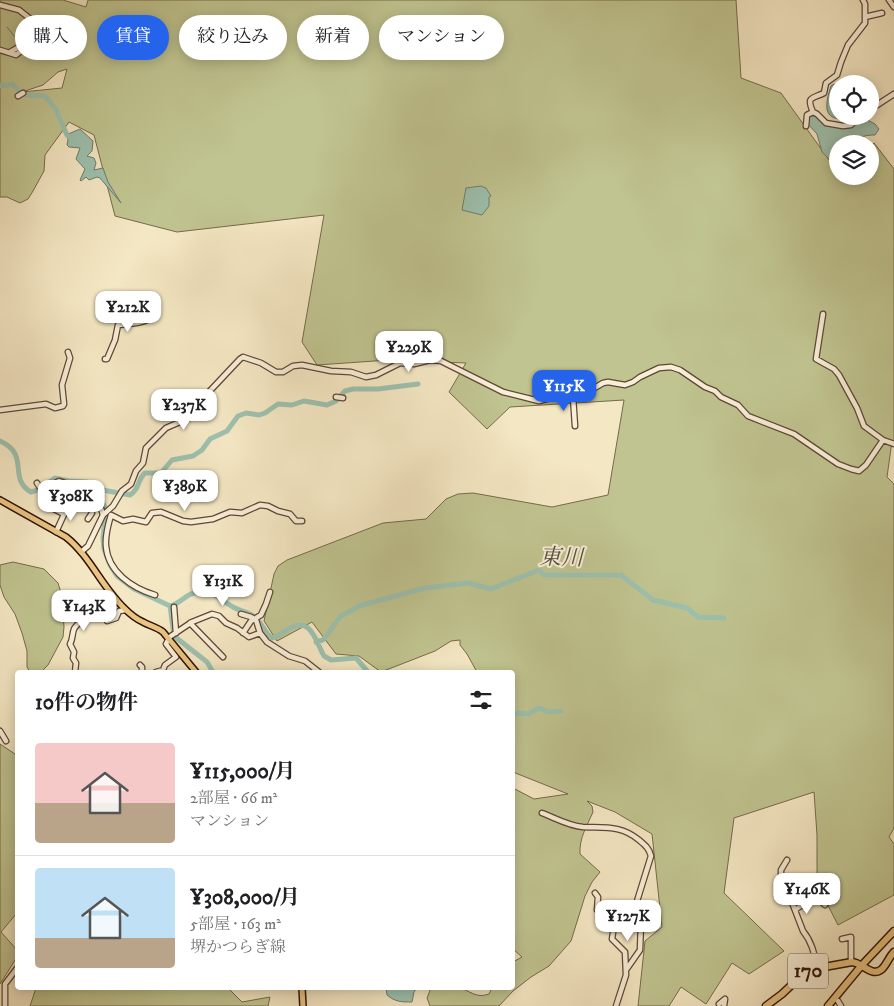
<!DOCTYPE html>
<html lang="ja">
<meta charset="utf-8">
<style>
:root{--surface:#fff;--page:#f2f2f2;--text:#202124;--muted:#757577;--line:#e0e0e0;--accent:#2563eb}
body{margin:0;font-family:"IM FELL DW Pica","Noto Serif JP",serif;background:var(--page);color:var(--text);height:100vh;display:flex;flex-direction:column;font-size:19px;white-space:nowrap}
*{box-sizing:border-box;margin:0}
p{font-size:16px;color:var(--muted)}
.icon{flex:none;width:28px;height:28px;fill:none;stroke:currentColor;stroke-width:2;stroke-linecap:round;stroke-linejoin:round}
.map{position:relative;flex:1;overflow:hidden}
.panel{position:absolute;left:15px;top:670px;width:500px;height:320px;display:flex;flex-direction:column;background:var(--surface);border-radius:5px;box-shadow:0 2px 12px #0003}
.panel>*{flex:none}
.hud{position:absolute;left:15px;top:15px;width:500px;height:45px;display:flex;gap:10px}
.controls{position:absolute;left:829px;top:75px;display:grid;gap:10px}
.controls a{display:grid;place-items:center;width:50px;height:50px;border-radius:50%;background:var(--surface);box-shadow:0 2px 12px #0003;font-size:25px}
.price{position:absolute;translate:-50% -42px;padding:0 11px;border-radius:10px;background:#fff;color:#222;font-size:16px;line-height:32px;filter:drop-shadow(0 1px 2px #0008)}
.price::after{content:'';position:absolute;left:50%;top:30px;width:15px;height:11px;margin-left:-8px;background:inherit;clip-path:polygon(0 0,100% 0,50% 100%)}
.price.active{background:var(--accent);color:#fff}
ul{padding:0;list-style:none}
li{display:flex;align-items:center;gap:15px;height:125px;padding:0 20px}
li+li{border-top:1px solid var(--line)}
li span{display:grid;place-items:center;flex:none;width:140px;height:100px;border-radius:5px;color:#555}
li>.icon{margin-inline-start:auto}
span .icon{width:60px;height:60px;fill:#fffc;stroke-width:1}
li b{font-size:21px}
h2{display:flex;justify-content:space-between;align-items:center;height:60px;padding:0 20px;font-size:21px}
.chip{padding:0 18px;border-radius:22px;background:var(--surface);box-shadow:0 2px 12px #0003;font-size:18px;line-height:45px}
.chip.active{background:var(--accent);color:#fff}
.map>svg:first-child{display:block}
</style>
<div class="map">
<svg width="894" height="1006" viewBox="0 0 894 1006">
<rect width="100%" height="100%" fill="#f4e7c3"/>
<filter id="stains"><feTurbulence type="fractalNoise" baseFrequency=".004" numOctaves="4"/><feColorMatrix values="0 0 0 0 .2 0 0 0 0 .09 0 0 0 0 .02 0 0 0 .5 -.17"/></filter>
<radialGradient id="worn" r=".72"><stop offset=".6" stop-color="#630" stop-opacity="0"/><stop offset="1" stop-color="#630" stop-opacity=".3"/></radialGradient>
<path fill="#c0c490" stroke="#766a4b" fill-rule="evenodd" d="M0,0H63L86,7L88,0H736L741,78L781,93L837,171L838,176H870V147L874,143L894,169V441H892L887,477L894,484V828L889,837L894,844V895L838,925L817,884V835L814,792L734,818L724,893L784,951L749,974L732,963L706,1004L681,987L669,1006H638L645,941L662,927L652,834L615,812L587,801L592,806L593,812C587,826 579,838 580,854L600,872L592,882L585,896L571,941L549,966L531,977L513,991L499,1006H430L427,998L431,988C439,988 451,986 459,988C470,990 475,999 489,994L492,988H512L513,962L522,957L513,949V788L534,799L568,794L513,772L512,672H477L467,654L460,645V640L451,641L435,651L381,672L359,656L336,654L312,622L277,641L264,621L274,574L278,566L287,560L383,523L426,519L446,499L458,494L473,493L552,507L608,495L624,400L510,407L487,429L449,392L466,363L389,360L317,365L302,342L324,215L177,232L115,216L94,135L69,122L45,155L44,171L33,191L28,199L20,203L7,197H0ZM67,69L62,88L22,92L43,85L58,72Z
M13,562L44,569L58,583L62,596L64,627L63,637L48,665L41,672H30L27,667V651L22,633L15,614L4,597L0,585V565Z
M0,744L18,756L17,913L1,932L17,950V957L0,984Z
M36,988H228L242,1002L270,997L268,1006H30Z"/>
<path fill="#9dc1ae" stroke="#707b6b" d="M834,84L837,86L838,116H847L844,119C821,120 826,102 831,86Z
M814,114C824,125 834,128 849,128L862,117L875,124L879,129L875,135C867,135 859,136 853,144H838L837,164L832,162L822,152L817,134L808,124V117Z
M80,129L93,141L92,151L87,156L94,158L96,163L94,170L103,168L108,182L121,203L100,178L97,177L89,180L86,177L81,181L80,180L85,169L76,159L80,148L69,147L67,145L68,139L66,135Z
M481,186L486,188L491,196L489,197V206L482,215L462,210L466,188Z
M386,988H417L414,992L412,1002C402,1002 395,1002 387,995Z"/>
<g fill="none" stroke-linecap="round" stroke-linejoin="round">
<path stroke="#707b6b" stroke-width="1" d="M7,27L15,37"/>
<path stroke="#9dc1ae" stroke-width="5" d="M0,86L12,84C29,100 23,94 45,96L56,110L67,135L71,138
M0,441C31,455 7,478 31,492L38,490L55,478L69,481L87,482L97,489L106,510L103,538L104,549L110,565L117,576L134,589L170,606C181,603 185,595 194,593C215,589 218,599 233,607C240,611 249,612 255,617C262,623 264,632 272,638C279,636 284,632 290,628C311,616 316,642 324,656L331,660L356,658L368,672
M97,489L130,495C140,489 137,480 145,473H161L172,460L193,456L202,450L210,439L227,431L238,416L246,413L259,415L265,413L278,404L292,405L304,401L327,405L336,401L345,391L353,389H378L418,384
M170,606L174,636L207,662L213,672
M316,642L323,640L341,616L359,606L425,588L468,583L491,589L539,570L544,575H621L653,600L687,608L698,617L724,618
M512,715L518,713L528,714L539,708L549,712L561,711"/>
<defs>
<path id="minor" d="M889,0L894,7
M0,5L19,10L33,21
M865,17L882,13
M32.5 24a3.5 3.5 0 1 1 7 0a3.5 3.5 0 1 1-7 0Z
M39,25L49,34L57,38
M0,50L16,55L21,51V45
M10,52L19,47L34,27
M18,96L23,93
M870,107H874L894,94
M813,112C806,96 812,99 824,93L826,83L837,75L841,62L848,45L865,23V4L863,0
M806,126L807,115L813,112L817,114L826,123L843,126L851,125L859,116
M823,314L816,359L834,369L839,375L857,408L864,426L883,440L894,444
M105,359H107L115,340L118,325C133,323 152,325 156,308
M336,397L343,398
M573,397L575,426
M0,410L46,404L55,408L63,406L64,404L62,385L70,358L68,352
M37,483L42,491L59,481C74,488 75,482 86,485C97,487 100,506 103,515
M43,490L52,502L54,509L64,514
M88,519L92,513L91,504
M56,532L72,497L74,495L80,500
M81,552L88,546L103,515L113,506L122,491L131,484L136,471L143,463L146,448L166,428L189,418L207,394L240,359L243,357L261,363L276,372H283L293,366L302,365L331,371L351,372L366,377L376,375L400,363L414,364L430,360L441,361L503,392L539,401L550,398L573,397L586,393L603,383L608,382L625,385L633,382L640,377L659,368L671,367L680,370L705,387L715,391L721,397L738,405L748,416L794,434L838,464L851,469L859,471L866,465L883,440
M155,595C132,588 108,572 106,546C105,536 108,525 111,515L123,521L133,519L146,522L152,513L161,512L183,521L191,522L213,519L230,512L242,513L260,505L268,506L278,511L290,514L296,521H302
M174,607L176,633
M241,614L251,617L256,620L260,633L267,642L289,656L305,661L319,672
M107,621L116,618L119,611L126,610
M190,623L223,657
M243,633L251,621L261,615L266,604L270,592
M168,638L192,622L212,614L219,616L226,623L237,628L249,637L260,633
M140,665L142,667V672
M75,672L76,663L73,658L74,652L70,644C73,639 72,634 74,629C75,627 78,624 79,623C82,619 81,615 84,612C93,600 103,601 116,599
M156,672L163,670L165,665L176,657L166,644L169,638
M0,731L6,741
M542,813C555,818 569,826 583,827C605,828 621,825 639,840C645,845 649,848 651,856L633,914L641,922L640,950L626,970
M787,860L781,870V874L803,931C812,942 814,953 817,967
M595,893L598,897L597,910L615,920L612,939L625,952L626,975L616,1006
M795,910L815,896L825,905
M842,939L851,937V962
M838,1001L841,1006
M719,1004L725,999L724,1006
M5,1006V984L18,967"/>
<path id="major" d="M0,500L66,537C90,556 102,587 124,608C130,614 136,619 143,622C150,626 157,627 163,632L196,672
M302,988L303,1006"/>
<path id="highway" d="M766,1006L782,994L799,978L813,969L852,962C863,963 872,978 882,969C887,964 889,957 894,952
M828,1006L862,965L894,931"/>
</defs>
<use href="#minor" stroke="#5f4635" stroke-width="7"/>
<use href="#major" stroke="#2d1106" stroke-width="8"/>
<use href="#highway" stroke="#2d1106" stroke-width="9"/>
<use href="#minor" stroke="#f8efd8" stroke-width="4.5"/>
<use href="#major" stroke="#eac482" stroke-width="5"/>
<use href="#highway" stroke="#eac482" stroke-width="6"/>
</g>
<g text-anchor="middle" dominant-baseline="central" stroke-width="4" stroke-linejoin="round" paint-order="stroke">
<rect fill="#f8efd8" stroke="#6a5445" stroke-width="1" x="788" y="953.5" width="40" height="35" rx="4"/>
<g font-size="20" font-weight="bold" fill="#2d1106">
<text x="808" y="971">170</text>
</g>
<g font-size="22" font-style="italic" fill="#544f41" stroke="#f8efd8">
<text transform="translate(561 558) rotate(1)">東川</text>
</g>
</g>
<rect width="100%" height="100%" filter="url(#stains)"/>
<rect width="100%" height="100%" fill="url(#worn)"/>
</svg>
<div class="controls">
<a><svg class="icon" aria-label="locate" viewBox="0 0 24 24"><circle cx="12" cy="12" r="6"/><path d="M12 2v4M12 18v4M2 12h4M18 12h4"/></svg></a>
<a><svg class="icon" aria-label="layers" viewBox="0 0 24 24"><path d="M12 4l9 5-9 5-9-5zM3 14l9 5 9-5"/></svg></a>
</div>
<b class="price" style="left:128px;top:333px">¥212K</b>
<b class="price" style="left:409px;top:373px">¥229K</b>
<b class="price active" style="left:564px;top:412px">¥115K</b>
<b class="price" style="left:184px;top:431px">¥237K</b>
<b class="price" style="left:185px;top:512px">¥389K</b>
<b class="price" style="left:71px;top:522px">¥308K</b>
<b class="price" style="left:223px;top:607px">¥131K</b>
<b class="price" style="left:84px;top:632px">¥143K</b>
<b class="price" style="left:807px;top:915px">¥146K</b>
<b class="price" style="left:628px;top:942px">¥127K</b>
<div class="hud">
<a class="chip">購入</a>
<a class="chip active">賃貸</a>
<a class="chip">絞り込み</a>
<a class="chip">新着</a>
<a class="chip">マンション</a>
</div>
<section class="panel">
<h2>10件の物件<svg class="icon" aria-label="filters" viewBox="0 0 24 24"><path d="M4 7h16M4 17h16"/><circle cx="9" cy="7" r="2"/><circle cx="15" cy="17" r="2"/></svg></h2>
<ul>
<li><span style="background:linear-gradient(#f6c9c9 60%,#b9a48a 0)"><svg class="icon" aria-label="home" viewBox="0 0 24 24"><path d="M3 11l9-7 9 7M6 9v11h12V9"/></svg></span><div><b>¥115,000/月</b><p>2部屋 · 66 m²</p><p>マンション</p></div></li>
<li><span style="background:linear-gradient(#bfe0f5 70%,#b9a48a 0)"><svg class="icon" aria-label="home" viewBox="0 0 24 24"><path d="M3 11l9-7 9 7M6 9v11h12V9"/></svg></span><div><b>¥308,000/月</b><p>5部屋 · 163 m²</p><p>堺かつらぎ線</p></div></li>
</ul>
</section>
</div>
